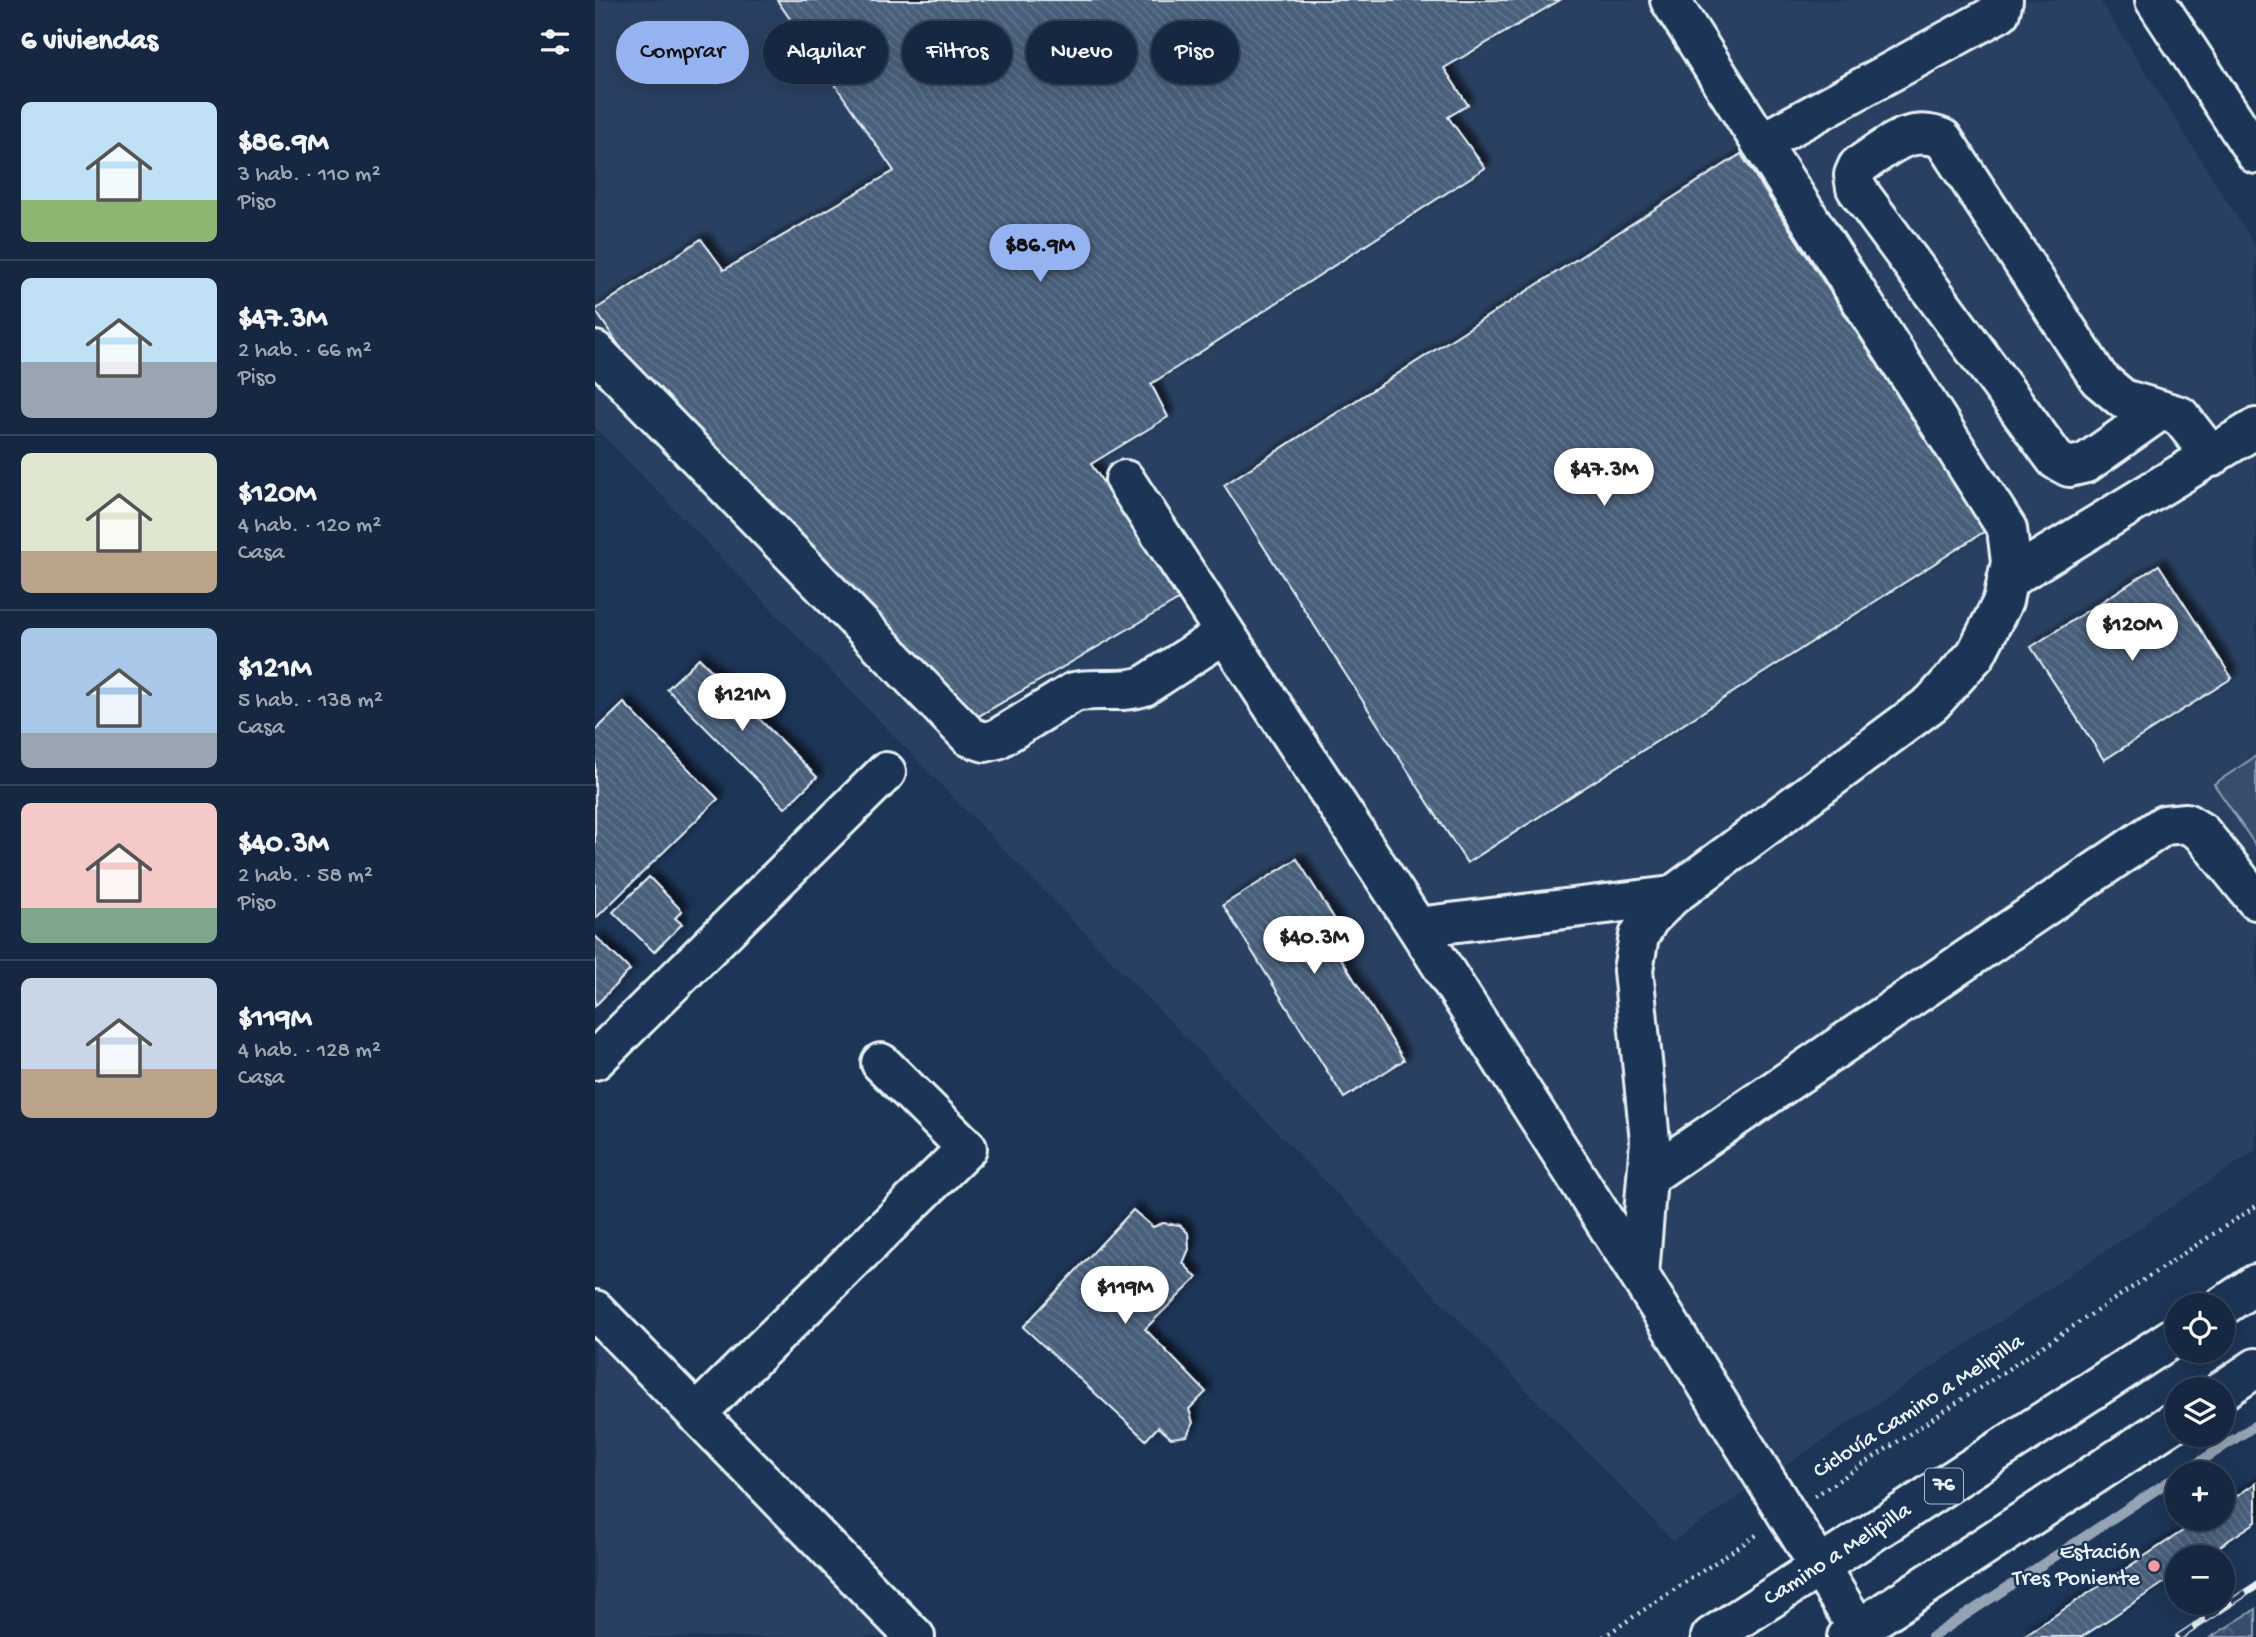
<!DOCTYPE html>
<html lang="es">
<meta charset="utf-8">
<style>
:root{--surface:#162841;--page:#23344c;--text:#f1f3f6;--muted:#9ea6b1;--line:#35445a;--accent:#95b2f1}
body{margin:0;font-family:"Gochi Hand",sans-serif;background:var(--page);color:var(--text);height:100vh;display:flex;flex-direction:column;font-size:26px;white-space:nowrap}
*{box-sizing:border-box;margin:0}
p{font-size:23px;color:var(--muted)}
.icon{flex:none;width:38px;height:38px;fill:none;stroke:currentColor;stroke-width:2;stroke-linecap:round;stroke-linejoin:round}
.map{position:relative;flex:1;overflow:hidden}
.sheet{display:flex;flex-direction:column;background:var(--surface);width:595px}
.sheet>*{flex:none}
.guide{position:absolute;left:21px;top:21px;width:665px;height:63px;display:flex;gap:14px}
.buttons{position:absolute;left:1570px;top:1293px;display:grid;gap:14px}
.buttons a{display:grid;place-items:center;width:70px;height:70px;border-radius:50%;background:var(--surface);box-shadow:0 4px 18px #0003,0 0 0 2px var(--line);font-size:35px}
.price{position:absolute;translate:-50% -60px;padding:0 16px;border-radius:24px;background:#fff;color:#222;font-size:23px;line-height:46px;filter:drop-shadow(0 2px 4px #0008)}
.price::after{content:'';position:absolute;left:50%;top:42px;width:21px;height:16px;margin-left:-10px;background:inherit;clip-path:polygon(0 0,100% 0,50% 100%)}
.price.active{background:var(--accent);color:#111}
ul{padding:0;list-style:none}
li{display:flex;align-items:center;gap:21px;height:175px;padding:0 21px}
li+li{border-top:2px solid var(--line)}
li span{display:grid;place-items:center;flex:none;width:196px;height:140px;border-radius:10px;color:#555}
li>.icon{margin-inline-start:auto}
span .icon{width:84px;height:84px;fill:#fffc;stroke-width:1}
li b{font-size:30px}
h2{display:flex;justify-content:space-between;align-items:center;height:84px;padding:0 21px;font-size:30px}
.chip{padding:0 24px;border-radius:32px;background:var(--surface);box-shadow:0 4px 18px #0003,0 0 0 2px var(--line);font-size:24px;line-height:63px}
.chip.active{background:var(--accent);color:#111}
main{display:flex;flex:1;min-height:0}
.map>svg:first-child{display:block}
</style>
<main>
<section class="sheet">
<h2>6 viviendas<svg class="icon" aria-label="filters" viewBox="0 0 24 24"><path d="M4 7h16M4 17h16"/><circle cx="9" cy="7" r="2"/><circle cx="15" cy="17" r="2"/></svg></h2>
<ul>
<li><span style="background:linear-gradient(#bfe0f5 70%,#8fb573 0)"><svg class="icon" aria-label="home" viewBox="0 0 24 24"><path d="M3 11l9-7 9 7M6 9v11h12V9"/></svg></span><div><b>$86.9M</b><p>3 hab. · 110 m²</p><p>Piso</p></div></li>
<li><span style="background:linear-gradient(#bfe0f5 60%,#9aa5b1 0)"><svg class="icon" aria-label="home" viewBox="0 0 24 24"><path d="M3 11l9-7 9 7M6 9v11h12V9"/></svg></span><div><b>$47.3M</b><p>2 hab. · 66 m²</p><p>Piso</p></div></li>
<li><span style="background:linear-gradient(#dfe7d0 70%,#b9a48a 0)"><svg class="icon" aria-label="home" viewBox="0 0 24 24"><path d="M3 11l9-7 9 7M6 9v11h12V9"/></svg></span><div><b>$120M</b><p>4 hab. · 120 m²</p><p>Casa</p></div></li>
<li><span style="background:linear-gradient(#a9c7e8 75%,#9aa5b1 0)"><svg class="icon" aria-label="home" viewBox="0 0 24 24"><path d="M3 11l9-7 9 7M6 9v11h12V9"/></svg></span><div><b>$121M</b><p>5 hab. · 138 m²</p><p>Casa</p></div></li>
<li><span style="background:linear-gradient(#f6c9c9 75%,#7fa58c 0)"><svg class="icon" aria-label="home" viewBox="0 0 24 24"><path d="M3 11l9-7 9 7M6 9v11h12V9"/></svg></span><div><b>$40.3M</b><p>2 hab. · 58 m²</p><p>Piso</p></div></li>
<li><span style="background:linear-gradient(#c9d6e8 65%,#b9a48a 0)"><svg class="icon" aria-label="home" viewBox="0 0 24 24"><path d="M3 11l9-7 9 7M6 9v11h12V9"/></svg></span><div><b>$119M</b><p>4 hab. · 128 m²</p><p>Casa</p></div></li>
</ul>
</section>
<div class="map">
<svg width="1661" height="1637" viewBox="0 0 1661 1637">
<defs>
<pattern id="forest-crowns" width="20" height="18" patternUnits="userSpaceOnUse" patternTransform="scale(1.75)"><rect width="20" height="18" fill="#374d6c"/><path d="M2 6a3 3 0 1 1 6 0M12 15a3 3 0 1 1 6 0" fill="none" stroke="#546782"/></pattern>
<pattern id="building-back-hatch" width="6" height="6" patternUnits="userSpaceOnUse" patternTransform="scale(1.75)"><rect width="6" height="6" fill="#495e7a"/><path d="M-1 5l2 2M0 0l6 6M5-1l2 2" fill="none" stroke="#63768e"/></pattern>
<filter id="shadow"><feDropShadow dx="6" dy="-6" stdDeviation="3.5" flood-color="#0009"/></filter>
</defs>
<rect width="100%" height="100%" fill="#1d3557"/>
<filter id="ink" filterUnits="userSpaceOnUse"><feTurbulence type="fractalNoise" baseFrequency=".0143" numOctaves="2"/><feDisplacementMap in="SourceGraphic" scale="14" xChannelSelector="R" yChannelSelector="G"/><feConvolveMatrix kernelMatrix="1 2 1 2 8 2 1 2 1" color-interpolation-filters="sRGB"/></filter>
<g filter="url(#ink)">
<path fill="#2a4162" d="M0,0H1505L1661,247V1150L1078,1541L0,427Z
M0,1311L328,1637H0Z"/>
<path fill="url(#forest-crowns)" stroke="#909fb2" stroke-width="2" d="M1661,1609V1637H1616Z"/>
<path fill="#374d6c" stroke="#909fb2" stroke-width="2" d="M1661,756V846L1619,784Z"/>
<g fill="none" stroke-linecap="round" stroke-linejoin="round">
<path stroke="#95a4b5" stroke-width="10" d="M1586,1474L1661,1425
M1337,1637L1582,1476"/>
</g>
<path fill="url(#building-back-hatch)" stroke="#e8f1f8" stroke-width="2" filter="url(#shadow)" d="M182,0H965L849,68L873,105L853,117L890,168L556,384L573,417L496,464L585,599L382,717L49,382L0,310L106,239L129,270L299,171Z
M1146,154L1390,531L872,863L629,485Z
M1564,565L1637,678L1509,760L1436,647Z
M104,658L222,777L190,808L72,689Z
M29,703L123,799L0,919V731Z
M702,859L747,931L734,939L809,1060L749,1098L628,905Z
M54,877L87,911L80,918L87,924L59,952L18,912Z
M0,936L35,970L0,1006Z
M538,1210L558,1227L568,1223L585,1225L593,1233L594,1249L588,1263L602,1278L550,1329L611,1392L594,1409L598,1423L592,1436L576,1438L563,1427L551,1440L428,1327Z
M1661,1483V1522L1607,1558H1582V1574L1487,1637H1427L1606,1519H1628V1505Z"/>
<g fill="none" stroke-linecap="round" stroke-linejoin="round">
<defs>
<path id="minor" d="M1075,0L1412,529L1416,562L1408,601L1381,654L1337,703L1077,896L1054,919L1044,936L1038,970L1055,1141L1044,1275L1263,1629
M1560,0L1661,154
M1166,143L1405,12L1408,0
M0,351L375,737L390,742L402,739L479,692C502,687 526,694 549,686L629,634
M1566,410L1491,463L1474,467L1461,460L1261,188L1259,175L1263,166C1292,148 1314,124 1348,139L1504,379L1528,399L1585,416L1617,457
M530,480L822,927L1044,1275
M1412,580L1661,428
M822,927L1077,896
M0,1060L291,772
M1054,1176L1569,825L1591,823L1606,832L1661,900
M0,1310L320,1637
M101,1414L372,1148L286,1063"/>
<path id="major" d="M1628,1306L1661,1284
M1628,1390L1661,1368
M1116,1637L1582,1335
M1252,1637L1582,1420"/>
</defs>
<use href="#minor" stroke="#e8f1f8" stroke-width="44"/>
<use href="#major" stroke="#e8f1f8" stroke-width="44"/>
<path stroke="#e8f1f8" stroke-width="4.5" stroke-dasharray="2 5" stroke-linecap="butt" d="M1220,1496L1661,1206
M1008,1637L1163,1534"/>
<use href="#minor" stroke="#1d3557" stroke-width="38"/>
<use href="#major" stroke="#1d3557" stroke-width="38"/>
<defs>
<path id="rail" d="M1584,1637L1661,1586"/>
</defs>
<use href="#rail" stroke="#e8f1f8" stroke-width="8"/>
<use href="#rail" stroke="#1d3557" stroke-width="5" stroke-dasharray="16" stroke-linecap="butt"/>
</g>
</g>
<circle fill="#ff9aa2" stroke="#1d3557" stroke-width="2.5" cx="1559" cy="1566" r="7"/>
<g text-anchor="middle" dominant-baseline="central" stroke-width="5" stroke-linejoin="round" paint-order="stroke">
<rect fill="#1d3557" stroke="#abb9c8" stroke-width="2" x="1330" y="1468.5" width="38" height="35" rx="5"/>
<g font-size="21" font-weight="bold" fill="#e8f1f8">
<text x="1349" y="1486">76</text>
</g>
<g font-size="23" fill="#e8f1f8" stroke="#1d3557">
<text transform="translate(1324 1407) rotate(-33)">Ciclovía Camino a Melipilla</text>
<text transform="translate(1243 1555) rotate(-33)">Camino a Melipilla</text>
</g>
<g font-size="23" fill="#e8f1f8" stroke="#1d3557" text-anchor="end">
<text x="1545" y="1553">Estación<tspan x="1545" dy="26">Tres Poniente</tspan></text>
</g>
</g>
</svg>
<div class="buttons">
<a><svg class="icon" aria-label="locate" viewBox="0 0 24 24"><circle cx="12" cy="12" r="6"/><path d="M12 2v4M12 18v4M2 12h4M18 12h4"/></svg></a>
<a><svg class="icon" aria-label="layers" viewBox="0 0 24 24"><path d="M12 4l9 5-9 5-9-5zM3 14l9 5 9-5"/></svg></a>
<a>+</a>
<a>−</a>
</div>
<b class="price active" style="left:445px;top:284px">$86.9M</b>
<b class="price" style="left:1009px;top:508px">$47.3M</b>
<b class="price" style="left:1537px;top:663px">$120M</b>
<b class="price" style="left:147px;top:733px">$121M</b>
<b class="price" style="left:719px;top:976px">$40.3M</b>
<b class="price" style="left:530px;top:1326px">$119M</b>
<div class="guide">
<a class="chip active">Comprar</a>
<a class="chip">Alquilar</a>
<a class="chip">Filtros</a>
<a class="chip">Nuevo</a>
<a class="chip">Piso</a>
</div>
</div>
</main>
